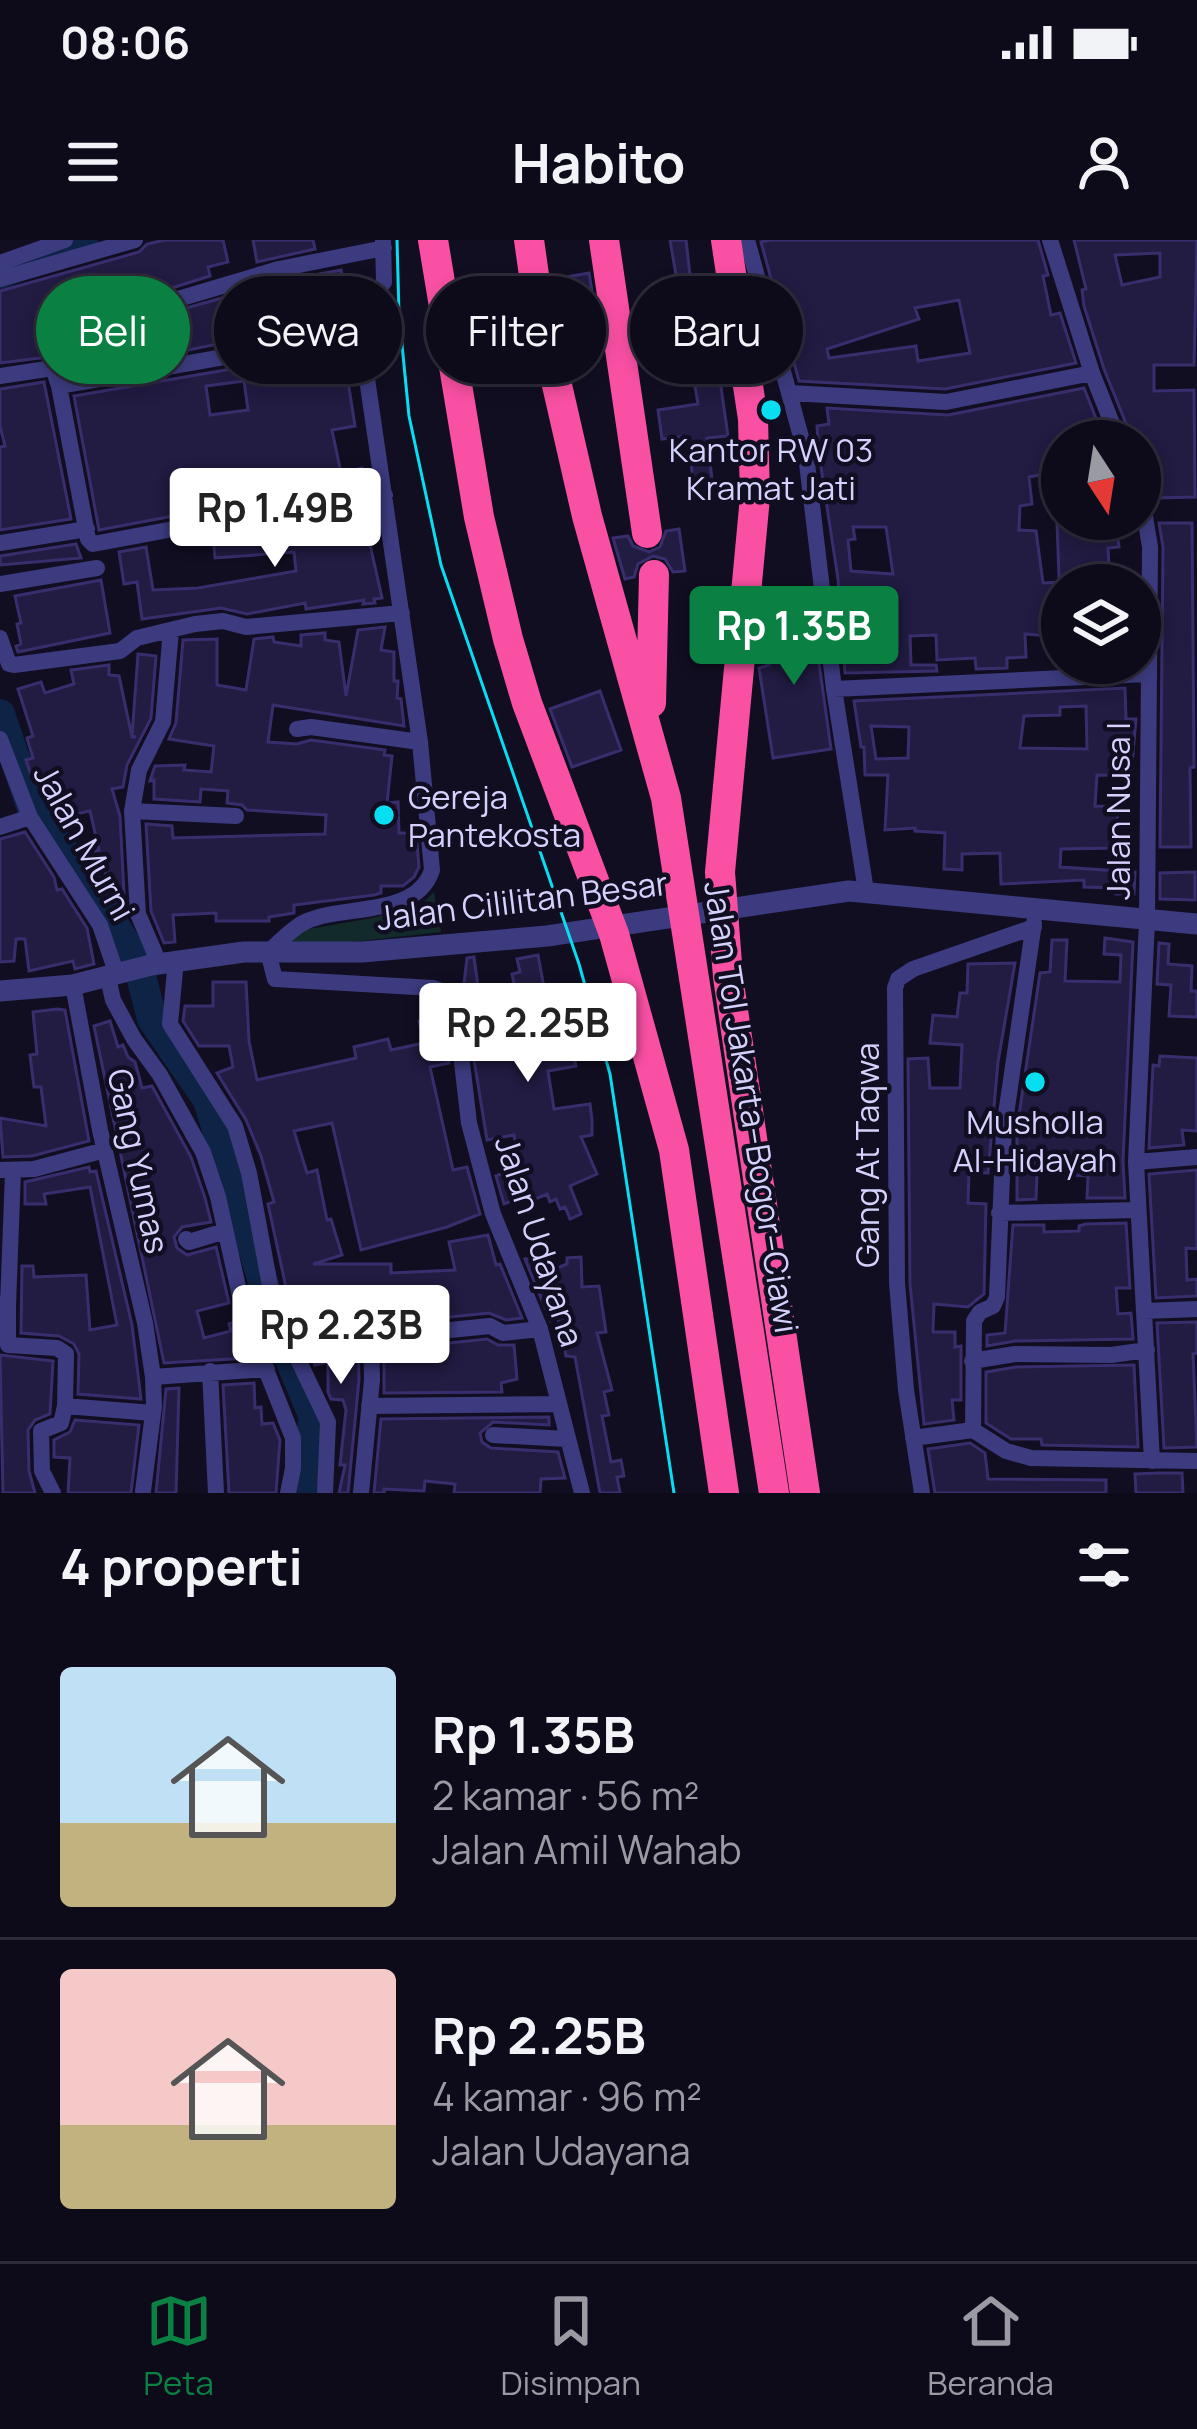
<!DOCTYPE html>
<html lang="id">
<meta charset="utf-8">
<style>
:root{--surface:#0d0a1a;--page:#161323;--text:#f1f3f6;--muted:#9a9aa2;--line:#2d2b39;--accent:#0b8043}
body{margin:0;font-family:Manrope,sans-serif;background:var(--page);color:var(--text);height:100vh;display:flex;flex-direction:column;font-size:45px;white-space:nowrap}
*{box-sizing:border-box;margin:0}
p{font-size:39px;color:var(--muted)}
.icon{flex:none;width:66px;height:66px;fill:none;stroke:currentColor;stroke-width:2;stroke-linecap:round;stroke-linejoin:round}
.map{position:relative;height:1253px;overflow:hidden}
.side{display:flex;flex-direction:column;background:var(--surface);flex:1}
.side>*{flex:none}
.banner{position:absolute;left:36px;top:36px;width:1125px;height:108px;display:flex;gap:24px}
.needle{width:78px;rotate:168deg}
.buttons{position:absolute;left:1041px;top:180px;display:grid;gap:24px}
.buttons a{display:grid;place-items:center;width:120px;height:120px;border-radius:50%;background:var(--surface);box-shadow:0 6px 18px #0003,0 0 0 3px var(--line);font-size:60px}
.price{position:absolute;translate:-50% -102px;padding:0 27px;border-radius:12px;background:#fff;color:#222;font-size:39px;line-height:78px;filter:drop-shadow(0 3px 6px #0008)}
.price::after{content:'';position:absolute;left:50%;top:72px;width:36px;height:27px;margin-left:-18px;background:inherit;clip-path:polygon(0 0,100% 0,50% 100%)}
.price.on{background:var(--accent);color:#fff}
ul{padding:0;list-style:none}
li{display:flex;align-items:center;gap:36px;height:300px;padding:0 60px}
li+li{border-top:3px solid var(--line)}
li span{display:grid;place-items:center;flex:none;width:336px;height:240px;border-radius:12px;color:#555}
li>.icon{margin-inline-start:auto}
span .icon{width:144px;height:144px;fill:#fffc;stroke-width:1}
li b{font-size:51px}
h2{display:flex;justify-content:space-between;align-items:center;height:144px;padding:0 60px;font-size:51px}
.tag{padding:0 42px;border-radius:54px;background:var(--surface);box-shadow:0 6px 18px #0003,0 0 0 3px var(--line);font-size:42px;line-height:108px}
.tag.on{background:var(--accent);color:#fff}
.status{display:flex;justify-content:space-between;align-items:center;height:84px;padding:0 60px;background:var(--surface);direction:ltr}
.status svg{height:33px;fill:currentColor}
header{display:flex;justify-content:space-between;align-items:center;height:156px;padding:0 60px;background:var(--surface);font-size:54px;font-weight:700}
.tabs{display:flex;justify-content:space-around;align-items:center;height:168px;border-top:3px solid var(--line);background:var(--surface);font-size:33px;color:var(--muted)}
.tabs a{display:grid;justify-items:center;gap:6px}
.tabs .on{color:var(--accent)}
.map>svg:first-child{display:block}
</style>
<div class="status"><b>08:06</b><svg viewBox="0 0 49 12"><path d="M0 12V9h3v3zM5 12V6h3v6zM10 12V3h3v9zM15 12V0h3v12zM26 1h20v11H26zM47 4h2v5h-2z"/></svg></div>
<header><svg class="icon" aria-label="menu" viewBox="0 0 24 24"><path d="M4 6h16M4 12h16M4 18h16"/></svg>Habito<svg class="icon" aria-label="person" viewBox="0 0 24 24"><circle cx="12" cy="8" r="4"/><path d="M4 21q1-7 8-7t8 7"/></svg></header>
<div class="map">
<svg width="1197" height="1253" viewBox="0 0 1197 1253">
<rect width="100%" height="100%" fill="#110e22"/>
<path fill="#122b2a" d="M434,652L441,692L280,710L303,690L372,678L421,665Z"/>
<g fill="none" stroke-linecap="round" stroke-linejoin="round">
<path stroke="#0e2446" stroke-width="30" d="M0,34L83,0
M0,474L31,566L99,660L138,724L152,779L208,860L278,1091L314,1177L302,1253"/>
</g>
<path fill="#221b42" stroke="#392e6d" stroke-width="3" fill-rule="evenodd" d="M165,0H223L228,22L208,27L210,36L140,58L136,70L144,80L282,41L341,30L352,76L179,112L178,103L149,110L151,117L142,119L134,78L121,68L113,72L109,82L116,123L68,132L56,116L0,123V51L139,12L147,4Z
M253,0H313L315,9L257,22Z
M670,0H686L691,44L698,43L701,60L709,59L713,127L718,126L728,196L707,198L712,239L693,241L688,196L662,199L658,170L698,164Z
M771,0H1038L1048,35L1043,36L1051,75L1060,73L1076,123L945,149L799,141L761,2ZM959,60L970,113L918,121L916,106L829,118L827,109L919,79L915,68Z
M1074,0H1197L1194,125H1154V151L1194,150L1195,257L1155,258L1150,239L1140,233V201H1132L1130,186H1127L1104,129L1084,66L1082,50L1086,49ZM1160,13V37L1122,45L1115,15Z
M589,33L594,63L559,68L549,54L554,39Z
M516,45L525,59L521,74L479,81L474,51Z
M350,103L352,112L347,113L351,134L347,135L355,186L332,190L341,233L362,228L366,244L301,252L99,290L74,156L243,127ZM244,141L248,170L210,175L206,146Z
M44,142L71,279L0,290V207L5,206L0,186V149Z
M1084,148L1105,201H1059L1062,231L1029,237L1032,264L1020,266L1019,290L1036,291L1043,343L1062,342V370H1051L1049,396L1025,394L1026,417L1007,418V428L976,429L975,418L937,420L936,395L910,396L911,425H936L937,431L845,433L838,339L819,214L817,186L829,184L827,168L948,175ZM853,287H886L893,334L851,331L848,300L855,299Z
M371,270L369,300L382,358L374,359L375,363L363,364L364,360L306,369L305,363L247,374L221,368L142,379L137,342L124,344L119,312L146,307L153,350L198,348L296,331L294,312L215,318L213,295Z
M1115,279L1119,307L1108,308L1110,345H1095L1094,335L1059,337L1057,283Z
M1159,283H1192L1194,527L1190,528L1191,607H1160L1163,307Z
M679,289L685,331L673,332L665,319L653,316L638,324L634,337L625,339L613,298L628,296L633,306L649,312L660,307L666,291Z
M76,304L81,318L0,325V316Z
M101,340L110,393L18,412L16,406L21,404L17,384L21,383L15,356Z
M812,373L831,509L773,518L759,428L769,425L763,381Z
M385,387L381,410L394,412V441H398L397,458L401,459L404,486L273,465L268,502L297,504L311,500L385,510L384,515L392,516L387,563L398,562L399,593H416L419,627L414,637L403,646H381V653L374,655L294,665V673L269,677V681H216V673L173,675L175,702L164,703L151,671L146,584L172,586L173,598L325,594L326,575L247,570L242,565L227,563L228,551L201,549L200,562L154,559V540L150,541L155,526L185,525L184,530L211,532L214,506L169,499L176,483L183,400L217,399V445L246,450L254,399L273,397L274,402L301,406V395L325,393V400L339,402L346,456L358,390Z
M138,414L156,416L151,478L127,525L123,547L112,549L120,576L124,654L106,655L105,624L93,627L90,612L99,610L90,571L57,578L44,535L32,538L26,520L33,518L27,498L33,496L18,449L41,442L45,453L74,444L71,430L109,425V435L119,436L132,497H136L132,496Z
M1125,448L1126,479H1136L1131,536L1097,535L1095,566L1118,567L1116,608L1061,609L1060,627L1135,632L1134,654H1116V648L1084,647V640L1001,644L1000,613L962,614V630L944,629L945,593L915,591V588L885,590L888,535H865L864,507H861L854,461ZM1086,466L1087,509L1020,508L1024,476L1060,475V467ZM871,486L909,487L908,518L876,519Z
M600,451L621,510L572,527L550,469Z
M25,592L54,637L57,650L62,649L87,688L94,724L75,729L73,721L29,731L25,699H16L14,721L0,722V599Z
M1195,632V660L1160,659V633Z
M1105,698L1133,702L1123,921L1125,958H1087L1088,936L1037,933L1036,959L1017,960V889L1040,733L1050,732L1052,700H1067L1065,741L1120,742L1121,715L1104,714Z
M1159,703L1169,704L1168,724L1192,726L1191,751H1197V777L1169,776L1171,745L1157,744Z
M538,715L545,753H559L560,786L567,785L576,826L548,831L554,869L590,864L592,880V895L581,897L597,934L570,946L581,974L570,979L565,967L560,969L556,959L550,962L547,954L533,960L530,954L504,964L496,936L519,927L514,895L487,900L463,752L467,718L474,717L479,754L515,748L512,734L520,732L517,719Z
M1015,723L998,822L988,933L969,932L968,963L986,964L984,1054L968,1067L934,1064L933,1092H955V1107L961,1106V1160H952L954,1180L924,1184L910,1044L908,819L928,818L930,848H960L962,805L930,803L933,775L957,777L960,753H967L968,724Z
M213,742H246L249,801L257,840L356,818L354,807L388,799L391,810L424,803L419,781L444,775L449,823L430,827L453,930L467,927L480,974L447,987L361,1010L332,883L294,891L307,933L317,930L327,980L331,979L342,1015L313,1024H391V1033L455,1030L449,1002L488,995L496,1025L500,1024L522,1078L506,1080L489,1073L420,1080L422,1070L317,1069L318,1074L293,1080L268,964L274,962L261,916L246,880L217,833L233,827L229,806H199L183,781L185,766H213Z
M57,769L65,770L89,901L32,916L3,917L0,878L46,886L41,847H34L30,815L37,814L33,772Z
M110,781L118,807L123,805L128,817L135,822L142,848L152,846L191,917L205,958L211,982L182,987L174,997L177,1008L187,1015L216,1007L229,1063L197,1071L204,1098L231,1091L229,1084L234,1082L248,1118L164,1123L94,786Z
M1160,816L1197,818V891L1182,890L1184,905L1149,908L1153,825L1159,826Z
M89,927L90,932L96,931L132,1085L141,1159L78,1154L79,1114L74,1104L59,1096L21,1093L22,1026H33L34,1037L86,1035L90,1090L117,1085L90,947L44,954L46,964H25V942Z
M1197,930V1009L1186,1008L1187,1040L1197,1039V1056L1156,1058L1149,934Z
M1126,983L1130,1048H1116L1118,1074L1131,1073L1133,1099L1015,1101L987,1106V1095L1005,1093L1013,985H1044V992L1079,991V986L1086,984Z
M539,1017L545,1033L567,1024V1018L581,1017L582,1047L599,1046L606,1092L597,1093L612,1150L604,1152L609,1175L602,1176L611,1222L621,1220L624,1236L617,1237L620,1253H600L575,1117L566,1116L556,1070H552L551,1082L525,1019Z
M1197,1082V1113L1193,1114L1197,1207L1164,1208L1157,1083Z
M335,1097L358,1099L359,1140L348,1253H339L345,1225H340L346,1170L343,1160L331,1159L328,1152V1122L315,1125L304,1103Z
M487,1099L498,1105H514L517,1139L501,1143L502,1152L384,1153V1102L421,1106Z
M0,1115L53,1121L50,1174L35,1180L28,1190L29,1231L35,1253H3Z
M1134,1125L1138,1207L1042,1205L1041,1199H1011L986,1183V1132L1016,1127Z
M254,1143L255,1168L261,1167L262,1184L273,1183L280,1200L276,1253H229L223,1145Z
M179,1148L176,1253H156L166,1149Z
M549,1177V1185L493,1182L480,1193L482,1202L491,1208L558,1212L565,1238L541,1239L540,1253H454L455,1244L425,1241L424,1251L384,1249V1253H374L381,1179Z
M75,1180L139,1185L131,1253H68L70,1218L54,1217V1200L70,1192Z
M970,1203L985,1213L988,1239L1106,1240V1253H935L928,1209Z
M1159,1233H1182L1183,1253H1136L1135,1234Z"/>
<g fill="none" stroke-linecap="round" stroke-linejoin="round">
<path stroke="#3c3b7f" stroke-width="16" d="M383,0L384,42L370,60L366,132L420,502L432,630C417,678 342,664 305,682C292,688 280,702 268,712L275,739L433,748L447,753L455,762L469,883L493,974L540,1089L582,1253
M747,0L806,215L834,449L866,651
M1050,0L1092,133L1119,201
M0,23L65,0
M0,39L135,0
M148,68L279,29L384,8
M122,81L131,132
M370,85L241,114L59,146L88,299L93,304L303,265L385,255
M0,136L53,128L59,146
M791,153L946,162L1092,133
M1140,246L1150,307L1147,681L1136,922L1152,1221
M0,303L87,289
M0,344L97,328
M0,398L9,424L14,425L120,411L137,398L195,384L223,381L246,387L402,373
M834,449L1147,434
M297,489L311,487L420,502
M0,499L30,577L100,685L117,735
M132,571L236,576
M0,587L30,577
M176,720L170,784L235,886L249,933L271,1051L282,1086L328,1182L325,1253
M159,723L138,674L132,571L139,530L163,482L171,390
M108,738L113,760L134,799L160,835L203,912L218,957L244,1074L293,1198V1228L288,1253
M73,745L100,890L145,1083L153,1137L154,1166L143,1251
M1136,922L1197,917
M0,930L34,929L105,910
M999,973L1137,970
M186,999L189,1002L225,991
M0,1064L8,1065V1105L57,1108L66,1114L65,1166L153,1173
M8,1065L13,932
M1144,1071L1197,1069
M287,1094L334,1084L420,1093L490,1086L503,1093L540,1089
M972,1121L1015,1114L1111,1115L1147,1110
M210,1131L216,1253
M153,1137L267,1129
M369,1166L559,1164
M973,1190L974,1081L980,1072L993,1066L997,1057L1004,888L1034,683
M493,1195L567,1199
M913,1198L973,1190L1006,1211L1031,1218L1197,1221
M53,1253L42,1231L41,1191L61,1183L65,1166
M361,1253L372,1140L371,1090
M922,1253L906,1150L897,1043L895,748L898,739L913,729L1034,687"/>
<path stroke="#3c3b7f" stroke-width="21" d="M0,751L73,745L151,725L244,712H362L547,696L849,651L1197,684"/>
<path stroke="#f950a4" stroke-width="30" d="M433,0L479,277L508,399L527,463L614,694L674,910L724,1253
M529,0L535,42
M604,0L647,293
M726,0L753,179L755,257L720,632L728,737L805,1253
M540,71L587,276L666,558L774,1253
M651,463L654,335"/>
<path stroke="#08def2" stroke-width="3" d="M397,0L399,74L409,176L441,325L579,724L610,834L674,1253"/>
</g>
<g fill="#08def2" stroke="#110e22" stroke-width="4.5">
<circle cx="771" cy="170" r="12"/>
<circle cx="384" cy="575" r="12"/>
<circle cx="1035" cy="842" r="12"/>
</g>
<g text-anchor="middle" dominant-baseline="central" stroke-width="9" stroke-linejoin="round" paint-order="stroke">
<g font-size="33" fill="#d5d1fd" stroke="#110e22">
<text x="771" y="209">Kantor RW 03<tspan x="771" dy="38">Kramat Jati</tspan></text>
<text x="408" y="556" text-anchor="start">Gereja<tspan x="408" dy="38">Pantekosta</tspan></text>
<text x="1035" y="881">Musholla<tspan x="1035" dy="38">Al-Hidayah</tspan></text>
</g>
<g font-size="33" fill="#d5d1fd" stroke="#110e22">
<text transform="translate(1117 571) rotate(-90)">Jalan Nusa I</text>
<text transform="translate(85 602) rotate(61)">Jalan Murni</text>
<text transform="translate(522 660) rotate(-7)">Jalan Cililitan Besar</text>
<text transform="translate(752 867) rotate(81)">Jalan Tol Jakarta–Bogor–Ciawi</text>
<text transform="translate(866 915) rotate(-90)">Gang At Taqwa</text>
<text transform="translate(139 921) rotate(78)">Gang Yumas</text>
<text transform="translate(540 1001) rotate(72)">Jalan Udayana</text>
</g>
</g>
</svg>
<div class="buttons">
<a><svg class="needle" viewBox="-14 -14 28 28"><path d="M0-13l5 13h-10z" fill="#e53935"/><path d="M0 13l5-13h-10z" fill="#9a9aa2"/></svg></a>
<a><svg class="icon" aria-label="layers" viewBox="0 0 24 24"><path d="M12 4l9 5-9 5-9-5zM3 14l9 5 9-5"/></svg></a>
</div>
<b class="price" style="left:275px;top:330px">Rp 1.49B</b>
<b class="price on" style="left:794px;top:448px">Rp 1.35B</b>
<b class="price" style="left:528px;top:845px">Rp 2.25B</b>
<b class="price" style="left:341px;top:1147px">Rp 2.23B</b>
<div class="banner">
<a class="tag on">Beli</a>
<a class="tag">Sewa</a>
<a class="tag">Filter</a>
<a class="tag">Baru</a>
</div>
</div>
<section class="side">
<h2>4 properti<svg class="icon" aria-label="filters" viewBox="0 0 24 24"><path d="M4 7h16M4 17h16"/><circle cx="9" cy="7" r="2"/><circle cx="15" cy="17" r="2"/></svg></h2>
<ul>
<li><span style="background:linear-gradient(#bfe0f5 65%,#c2b280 0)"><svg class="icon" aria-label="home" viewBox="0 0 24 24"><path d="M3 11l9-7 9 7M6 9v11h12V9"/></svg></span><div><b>Rp 1.35B</b><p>2 kamar · 56 m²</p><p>Jalan Amil Wahab</p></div></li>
<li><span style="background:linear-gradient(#f6c9c9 65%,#c2b280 0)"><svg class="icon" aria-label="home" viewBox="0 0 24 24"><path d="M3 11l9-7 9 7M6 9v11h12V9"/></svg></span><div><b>Rp 2.25B</b><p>4 kamar · 96 m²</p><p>Jalan Udayana</p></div></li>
</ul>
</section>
<nav class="tabs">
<a class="on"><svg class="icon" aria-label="map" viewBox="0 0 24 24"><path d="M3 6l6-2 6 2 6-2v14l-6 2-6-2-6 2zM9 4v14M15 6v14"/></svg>Peta</a>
<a><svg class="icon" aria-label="saved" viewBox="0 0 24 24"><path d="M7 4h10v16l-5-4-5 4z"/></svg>Disimpan</a>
<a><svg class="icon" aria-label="home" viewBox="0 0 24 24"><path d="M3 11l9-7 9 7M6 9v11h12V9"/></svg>Beranda</a>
</nav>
